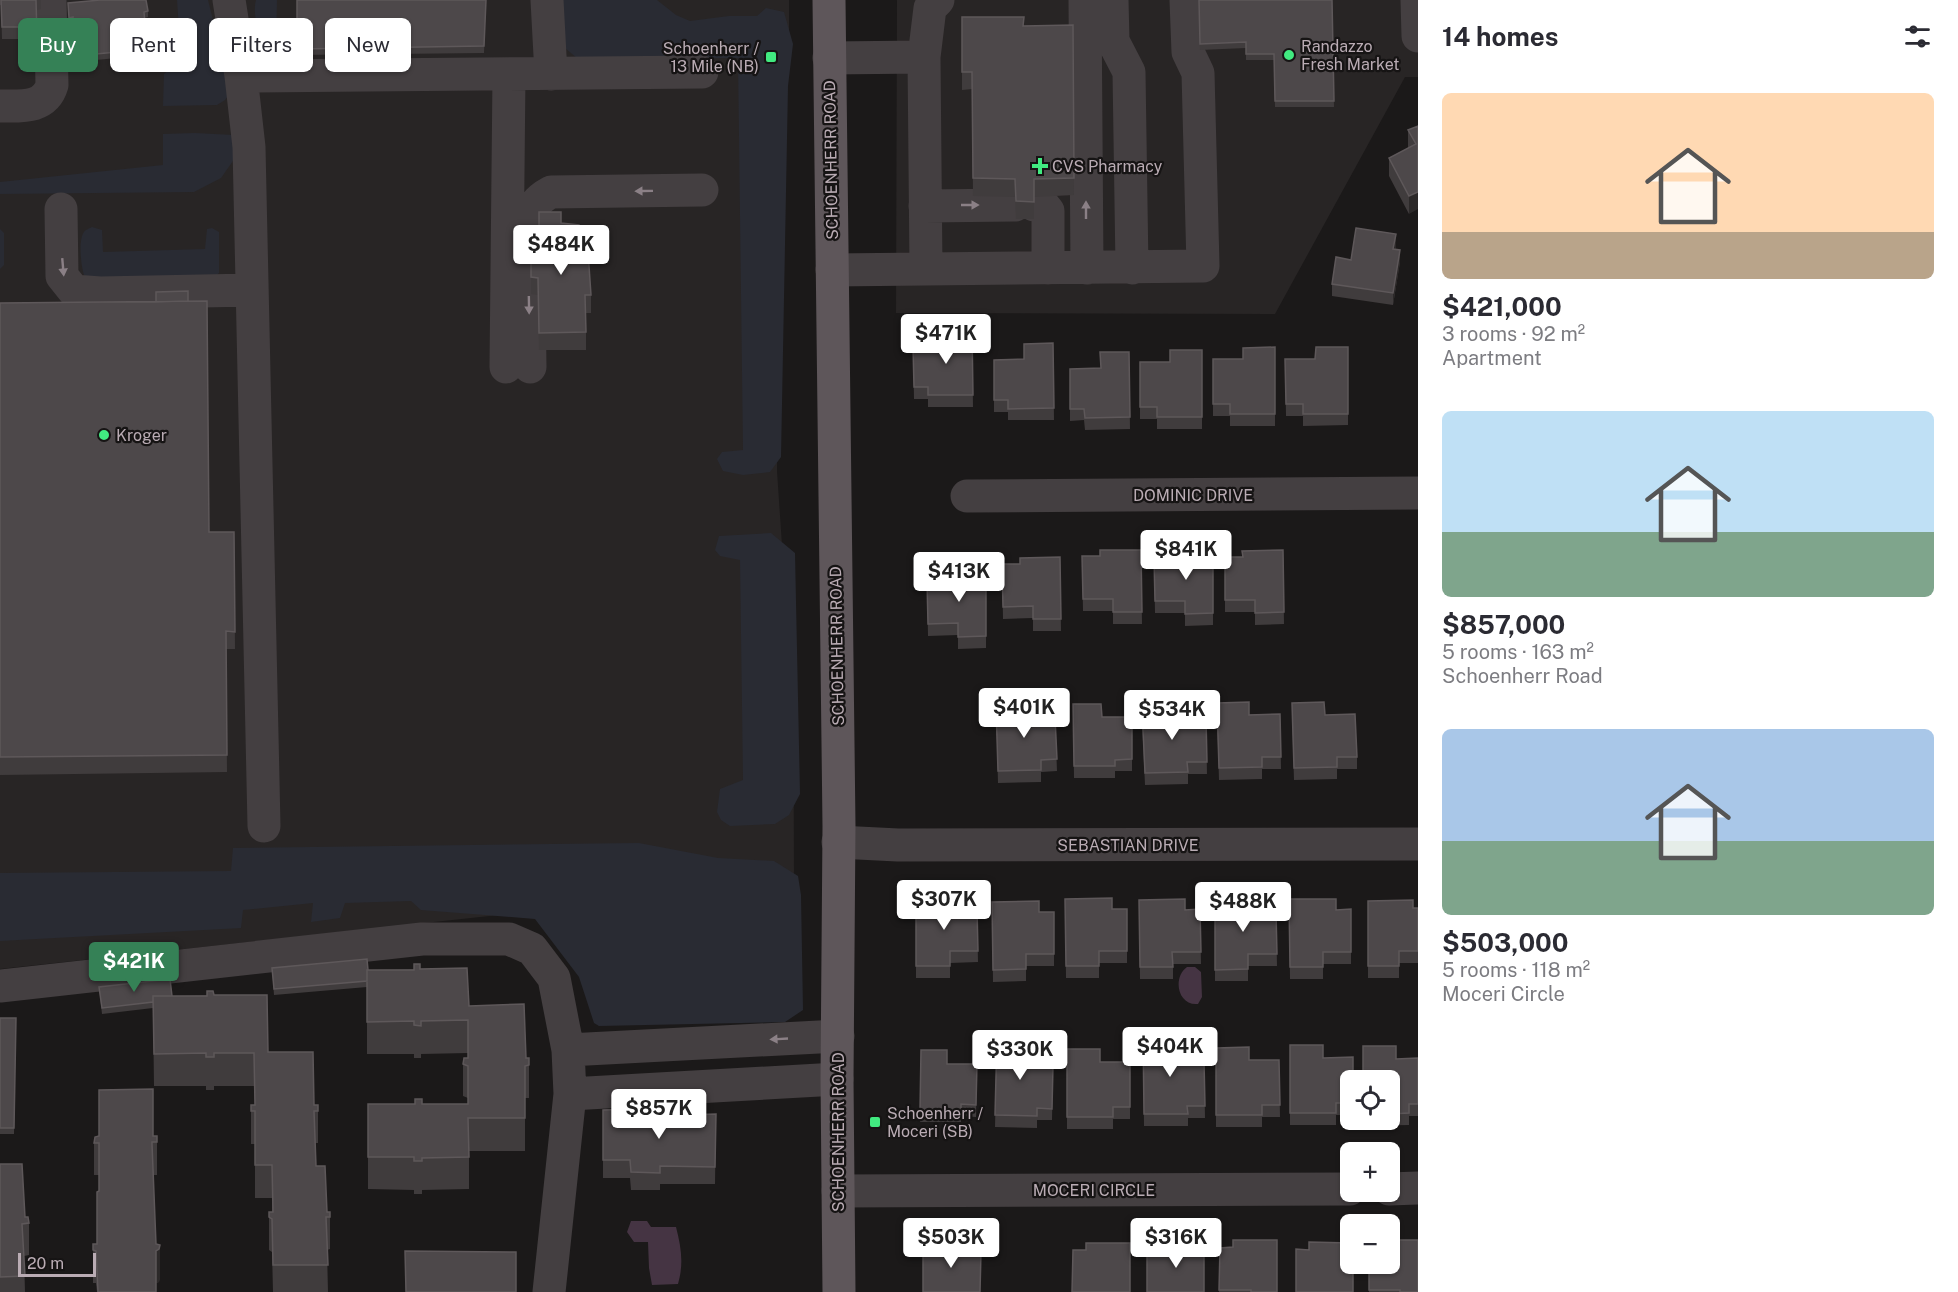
<!DOCTYPE html>
<meta charset="utf-8">
<style>
:root{--surface:#fff;--page:#f7f7f7;--text:#2b2b33;--muted:#7c7c81;--accent:#358156}
body{margin:0;font-family:"Public Sans",sans-serif;background:var(--page);color:var(--text);height:100vh;display:flex;flex-direction:column;font-size:22px;white-space:nowrap}
*{box-sizing:border-box;margin:0}
p{font-size:20px;color:var(--muted)}
.icon{flex:none;width:33px;height:33px;fill:none;stroke:currentColor;stroke-width:2;stroke-linecap:round;stroke-linejoin:round}
.map{position:relative;flex:1;overflow:hidden}
.details{display:flex;flex-direction:column;background:var(--surface);width:540px}
.details>*{flex:none}
.hud{position:absolute;left:18px;top:18px;width:570px;height:54px;display:flex;gap:12px}
.tools{position:absolute;left:1340px;top:1070px;display:grid;gap:12px}
.tools a{display:grid;place-items:center;width:60px;height:60px;border-radius:9px;background:var(--surface);box-shadow:0 2px 4px #0004;font-size:30px}
.scale{position:absolute;left:18px;bottom:15px;width:78px;box-sizing:border-box;padding-left:6px;border:3px solid #baacb4;border-top:0;font-size:16px;line-height:21px;white-space:nowrap;color:#baacb4;-webkit-text-stroke:4px #161414;paint-order:stroke}
.price{position:absolute;translate:-50% -51px;padding:0 14px;border-radius:6px;background:#fff;color:#222;font-size:20px;line-height:39px;filter:drop-shadow(0 2px 3px #0008)}
.price::after{content:'';position:absolute;left:50%;top:36px;width:18px;height:14px;margin-left:-9px;background:inherit;clip-path:polygon(0 0,100% 0,50% 100%)}
.price.selected{background:var(--accent);color:#fff}
ul{padding:0;list-style:none}
li{display:grid;align-content:center;gap:12px;height:318px;padding:0 24px}
li span{display:grid;place-items:center;height:186px;border-radius:9px;color:#555}
li>.icon{margin-inline-start:auto}
span .icon{width:108px;height:108px;fill:#fffc;stroke-width:1}
li b{font-size:26px}
h2{display:flex;justify-content:space-between;align-items:center;height:72px;padding:0 24px;font-size:26px}
.tag{padding:0 21px;border-radius:9px;background:var(--surface);box-shadow:0 2px 4px #0004;font-size:21px;line-height:54px}
.tag.selected{background:var(--accent);color:#fff}
main{display:flex;flex:1;min-height:0}
.map>svg:first-child{display:block}
</style>
<main>
<div class="map">
<svg width="1418" height="1292" viewBox="0 0 1418 1292">
<rect width="100%" height="100%" fill="#1b1919"/>
<path fill="#282525" d="M0,0H789V31L777,171V471L782,545L793,571L794,883L0,969Z
M897,0H1418V77H1405L1275,314L896,313Z"/>
<path fill="#292b33" d="M177,0H208L231,92L225,100L217,105L163,106L164,74L181,59Z
M256,0H277L276,48L269,49L264,47C259,35 252,14 256,0Z
M558,0H657L676,15L690,21L729,16H757L766,8L784,12L793,44L788,86L781,457L770,472L743,475L723,471L717,459L722,452L743,450L738,58L578,59L558,42Z
M195,133L234,135L235,158L221,178L194,192L0,194V182L163,165V134Z
M92,227L102,230L103,252L205,249L207,229L212,228L219,232V273L213,278H91L84,275C81,266 78,240 84,232C85,230 90,228 92,227Z
M0,229L4,233V265L0,269Z
M771,533L795,553L800,794L789,815L775,824L730,826L721,820L717,812L720,789L743,780L740,560L720,556L715,550L719,536Z
M639,843L718,858L774,861L798,876L801,895L803,1010L785,1022L599,1026L594,1023L579,977L535,919L421,910L411,901L345,903L340,918L311,922L313,903L243,910L241,928L0,941V873L231,871L233,848Z"/>
<path fill="#453443" d="M1187,967H1195L1201,972L1202,997L1198,1004C1178,1006 1172,978 1187,967Z
M631,1221H647L651,1227H676C681,1247 684,1263 678,1284L652,1285L649,1268L648,1242H634L627,1232Z"/>
<g fill="none" stroke-linecap="round" stroke-linejoin="round">
<path stroke="#443f41" stroke-width="33" d="M229,0L241,76L249,147L264,826
M547,0L551,74
M1085,0L1087,268
M1112,0L1113,41L1129,72L1132,268
M1417,0L1418,36
M829,58L924,57
M241,76L702,72
M0,106C21,106 45,109 52,85L50,0
M1034,205L1044,206L1048,211V268
M925,206L1015,205
M61,209L62,276L74,291L100,293L252,290
M926,269L924,57L930,8L938,0
M832,270L1203,266L1198,73L1188,52L1186,0
M506,367L509,74
M530,367L528,224C532,207 536,200 551,192L702,190
M967,496L1418,493
M838,842L898,845L1418,844
M0,986L422,939H509L532,949L554,978L568,1050L570,1094L549,1292
M568,1050L838,1036
M570,1094L837,1079
M1389,1189L1418,1188
M838,1191L1350,1189"/>
<path stroke="#5e565a" stroke-width="33" d="M829,0L839,826L837,1079L839,1292"/>
</g>
<path fill="#403c3d" d="M0,0H41V9L37,10V49H22V39H2L1,5H0Z
M297,0H486L484,53L297,55Z
M1199,0H1332L1334,107H1275L1274,60H1246V48L1200,50Z
M68,3L148,11V17L144,18L147,55L76,62L73,23L69,24Z
M962,17L1024,26L1073,25L1074,195L1034,197V219H1016L1015,197L973,196L972,89L962,90Z
M1418,126L1409,214L1389,176V158L1408,148V130Z
M561,223L580,252L591,295V313H586V350H539L538,295L531,294V260L539,259Z
M1396,246L1395,250L1400,262L1393,305L1332,296V284L1351,260Z
M188,301L209,532H234L235,649H226L227,772L0,775V303Z
M972,330L973,407H928V399H914L913,347L943,346Z
M1053,343L1054,420H1008V412H994V360L1024,359Z
M1275,347V426H1230V416H1213V359H1243Z
M1348,347V425L1303,426V416H1286L1285,359H1315Z
M1202,350V429H1157V419H1140V362H1170Z
M1129,352L1130,429L1085,430L1084,420L1070,421V369L1100,368Z
M1141,550L1142,624H1113V611H1083L1082,556H1100Z
M1283,550L1284,624L1255,625V612H1225V557H1242Z
M1213,552V625L1185,626V613H1155L1154,558H1172Z
M1060,557L1061,631H1033V618L1003,619L1002,564H1020Z
M986,574V648L958,649V635L928,636L927,581H945Z
M1073,704L1102,717H1132V771H1115V778H1074Z
M996,705L1025,717H1055L1057,771L1041,772V782L998,783Z
M1280,714L1281,769H1262V779L1219,780L1217,715Z
M1292,715H1325L1357,757V769H1337V779L1294,780Z
M1206,718L1207,774H1188V784L1145,785L1142,720Z
M1065,899L1112,909H1127V963H1099V978H1066Z
M1289,899L1336,910L1351,909V964H1323V979H1290Z
M1139,900L1185,910L1200,909L1201,964H1173V979H1140Z
M916,901L962,909H977L978,962L950,963V978H916Z
M1215,901L1261,912H1276L1277,966H1248V981H1215Z
M1368,901L1413,908H1418V963H1399V978H1368Z
M992,902L1039,912H1054V966H1026V981L993,982Z
M272,968L368,970L420,969L469,1006L526,1058H529V1098H525V1151H469V1189L422,1190V1194H414V1190L368,1189V1104H468V1098L463,1096V1064L468,1058V1053L421,1054V1058H414V1054H367V987L274,995Z
M99,987L172,996L214,995L268,1052L314,1105H318V1143H315L316,1166L327,1212H330V1249L327,1250L328,1292H273L272,1252L269,1250V1212H272V1198H255V1144H251V1111L255,1105L254,1086H214V1090H206V1086H154L153,1008L102,1014Z
M0,1018H16L14,1134H0Z
M1143,1033L1172,1061H1204L1205,1118H1188V1126H1144Z
M997,1038L1024,1066H1053L1052,1120H1037V1128L995,1127Z
M1290,1045L1323,1058L1350,1080V1115H1336V1125H1290Z
M1216,1048L1249,1060H1279L1280,1117H1262V1127H1216Z
M1067,1049L1100,1062H1130V1119H1113V1129H1067Z
M921,1050L947,1064H977L976,1117L961,1116V1122H920Z
M1418,1058V1116H1409V1125L1363,1126V1119H1389V1080L1396,1059Z
M603,1110L641,1115L716,1114L715,1184H660V1190H631L630,1178H603Z
M99,1136H157V1175H153L156,1244L160,1277L159,1282L156,1283V1292H97L96,1283H93V1250L97,1244L99,1191V1175H94V1143Z
M0,1164L25,1217L29,1223V1255L24,1256L25,1292H0Z
M1220,1248L1277,1292H1219Z
M1369,1263L1418,1292H1369Z"/>
<path fill="#2c2929" d="M1418,192V209L1409,214V196Z
M1396,234V246L1393,261V249Z
M1400,250V262L1393,305V293Z
M160,1245V1277L159,1282L156,1283V1251Z"/>
<path fill="#4d484a" stroke="#5e585a" stroke-width="1.5" d="M1,0H36L37,37H22V27H2Z
M100,0H146L148,11L144,12L147,49L76,56L73,17L69,18L68,3Z
M297,0H486L484,46L297,49Z
M1199,0H1332L1334,101H1275L1274,54H1246V42L1200,44Z
M962,17H1024L1023,26L1073,25L1074,178L1034,179V202L1016,201L1015,179L973,178L972,72H962Z
M1418,126V192L1409,196L1389,158L1416,144L1408,130Z
M539,212H561V223L579,225L580,252L588,251L591,295H585L586,332L539,333L538,278L531,277V260L539,259Z
M1356,228L1396,234L1393,249L1400,250L1393,293L1332,284L1336,257L1351,260Z
M188,291V301L156,302V292Z
M207,301L209,532H234L235,632L226,631L227,755L0,757V303Z
M972,330L973,395H928V387H914L913,347L944,346L943,331Z
M1053,343L1054,408L1008,409V400H994V360L1024,359V344Z
M1275,347V414H1230V404H1213V359H1243V348Z
M1316,347H1348V414H1303V404H1286L1285,359H1315Z
M1170,350H1202V417H1157V407H1140V362H1170Z
M1100,352H1129L1130,417L1085,418L1084,409H1070V369L1101,368Z
M1100,550H1141L1142,612H1113V599H1083L1082,556H1100Z
M1283,550L1284,612L1255,613V600H1225V557H1243L1242,551Z
M1172,552H1213V613L1185,614V601H1155L1154,558H1172Z
M1060,557L1061,619H1033V606L1003,607L1002,564H1020V558Z
M986,574V636L958,637V623L928,624L927,581H945V575Z
M1249,702V715L1280,714L1281,757H1262V767L1219,768L1217,703Z
M1324,702L1325,715L1355,714L1357,757H1337V767L1294,768L1292,703Z
M1025,704V717H1055L1057,759L1041,760V770L998,771L996,705Z
M1073,704H1101L1102,717H1132V759L1115,760V766H1074Z
M1175,706V720L1206,718L1207,762H1187L1188,772L1145,773L1142,708Z
M1112,898V909H1127V951H1099V966H1066L1065,899Z
M1185,899V910L1200,909L1201,952H1172L1173,967H1140L1139,900Z
M1289,899H1336V910L1351,909V952H1323V967H1290Z
M962,900V909H977L978,951H950V966H916V901Z
M1413,900V908H1418V951H1399V966H1368V901Z
M1039,901V912H1054V954H1026V969L993,970L992,902Z
M1215,901H1261V912H1276L1277,954H1248V969L1215,970Z
M367,959L368,970H367V981L274,989L272,968Z
M414,964H420V969L467,968L469,1006L524,1004L526,1058H529V1065L525,1066V1118H468L469,1157L422,1158V1161H414V1157H368V1104H415V1099H422V1104H468V1066L463,1064L464,1058H468V1020L421,1021V1026L414,1025V1021L367,1022V970H414Z
M170,979L172,996H153V1002L102,1008L99,987Z
M207,991H213L214,995H267L268,1052H313L314,1105H318V1111H314L316,1166H325L327,1212H330V1217H326L328,1265H273L272,1219L269,1217V1212H273L272,1165H255V1111H251V1105H255L254,1053H214V1057H206V1053L154,1054L153,996H207Z
M0,1018H16L14,1128H0Z
M1143,1033H1172V1061H1204L1205,1106H1187L1188,1114H1144Z
M997,1038H1025L1024,1066H1053L1052,1109L1037,1108V1116L995,1115Z
M1290,1045H1323V1058L1353,1057V1080H1350V1103H1336V1113H1290Z
M1363,1046H1396V1059L1418,1058V1104H1409V1113L1389,1114V1080H1363Z
M1249,1047V1060H1279L1280,1105H1262V1115H1216V1048Z
M1067,1049H1100V1062H1130V1107H1113V1117H1067Z
M921,1050H947V1064H977L976,1105L961,1104V1110H920Z
M153,1089V1136H157V1142H152V1144L156,1244L160,1245L159,1249L156,1251V1292H98L96,1251L93,1250V1244H97V1192L99,1191V1143H94L95,1137L99,1136V1090Z
M640,1109L641,1115L675,1114L676,1109H683L684,1115L716,1114L715,1167L660,1166V1173L631,1172L630,1160H603V1110Z
M0,1164H22L25,1217H28L29,1223L22,1224L25,1276L0,1277Z
M1233,1240H1277V1292H1251V1290H1219L1220,1248L1233,1247Z
M1389,1240H1418V1292H1400V1290H1369V1263H1389Z
M1309,1242L1350,1243V1263H1353V1292H1296V1249L1309,1250Z
M1086,1243H1130V1292H1072L1073,1250H1086Z
M923,1245H967V1252H981L980,1292H923Z
M1160,1245L1204,1246V1292H1147V1252L1160,1253Z
M405,1251L516,1252V1292H406Z"/>
<defs><path id="oneway-solid" d="M-6-.8H1V-3.2L6.5 0L1 3.2V.8H-6Z" transform="scale(1.5)"/></defs>
<g fill="#8b8086">
<use href="#oneway-solid" transform="translate(644 191) rotate(179)"/>
<use href="#oneway-solid" transform="translate(970 205)"/>
<use href="#oneway-solid" transform="translate(1086 210) rotate(-90)"/>
<use href="#oneway-solid" transform="translate(63 267) rotate(85)"/>
<use href="#oneway-solid" transform="translate(529 305) rotate(89)"/>
<use href="#oneway-solid" transform="translate(779 1039) rotate(177)"/>
</g>
<g fill="#41ea80" stroke="#161414" stroke-width="2">
<circle cx="1289" cy="55" r="6"/>
<rect x="765" y="51" width="12" height="12" rx="3"/>
<path d="M1037 157h6v6h6v6h-6v6h-6v-6h-6v-6h6z"/>
<circle cx="104" cy="435" r="6"/>
<rect x="869" y="1116" width="12" height="12" rx="3"/>
</g>
<g text-anchor="middle" dominant-baseline="central" stroke-width="4.5" stroke-linejoin="round" paint-order="stroke">
<g font-size="16" fill="#baacb4" stroke="#161414" text-anchor="start">
<text x="1301" y="46">Randazzo<tspan x="1301" dy="18">Fresh Market</tspan></text>
<text x="759" y="48" text-anchor="end">Schoenherr /<tspan x="759" dy="18">13 Mile (NB)</tspan></text>
<text x="1052" y="166">CVS Pharmacy</text>
<text x="116" y="435">Kroger</text>
<text x="887" y="1113">Schoenherr /<tspan x="887" dy="18">Moceri (SB)</tspan></text>
</g>
<g font-size="16" fill="#baacb4" stroke="#161414">
<text transform="translate(831 160) rotate(-91)">SCHOENHERR ROAD</text>
<text x="1193" y="495">DOMINIC DRIVE</text>
<text transform="translate(837 646) rotate(-91)">SCHOENHERR ROAD</text>
<text x="1128" y="845">SEBASTIAN DRIVE</text>
<text transform="translate(838 1132) rotate(-90)">SCHOENHERR ROAD</text>
<text x="1094" y="1190">MOCERI CIRCLE</text>
</g>
</g>
</svg>
<div class="tools">
<a><svg class="icon" aria-label="locate" viewBox="0 0 24 24"><circle cx="12" cy="12" r="6"/><path d="M12 2v4M12 18v4M2 12h4M18 12h4"/></svg></a>
<a>+</a>
<a>−</a>
</div>
<div class="scale">20 m</div>
<b class="price" style="left:561px;top:276px">$484K</b>
<b class="price" style="left:946px;top:365px">$471K</b>
<b class="price" style="left:1186px;top:581px">$841K</b>
<b class="price" style="left:959px;top:603px">$413K</b>
<b class="price" style="left:1024px;top:739px">$401K</b>
<b class="price" style="left:1172px;top:741px">$534K</b>
<b class="price" style="left:944px;top:931px">$307K</b>
<b class="price" style="left:1243px;top:933px">$488K</b>
<b class="price selected" style="left:134px;top:993px">$421K</b>
<b class="price" style="left:1170px;top:1078px">$404K</b>
<b class="price" style="left:1020px;top:1081px">$330K</b>
<b class="price" style="left:659px;top:1140px">$857K</b>
<b class="price" style="left:951px;top:1269px">$503K</b>
<b class="price" style="left:1176px;top:1269px">$316K</b>
<div class="hud">
<a class="tag selected">Buy</a>
<a class="tag">Rent</a>
<a class="tag">Filters</a>
<a class="tag">New</a>
</div>
</div>
<section class="details">
<h2>14 homes<svg class="icon" aria-label="filters" viewBox="0 0 24 24"><path d="M4 7h16M4 17h16"/><circle cx="9" cy="7" r="2"/><circle cx="15" cy="17" r="2"/></svg></h2>
<ul>
<li><span style="background:linear-gradient(#ffd9b3 75%,#b9a48a 0)"><svg class="icon" aria-label="home" viewBox="0 0 24 24"><path d="M3 11l9-7 9 7M6 9v11h12V9"/></svg></span><div><b>$421,000</b><p>3 rooms · 92 m²</p><p>Apartment</p></div></li>
<li><span style="background:linear-gradient(#bfe0f5 65%,#7fa58c 0)"><svg class="icon" aria-label="home" viewBox="0 0 24 24"><path d="M3 11l9-7 9 7M6 9v11h12V9"/></svg></span><div><b>$857,000</b><p>5 rooms · 163 m²</p><p>Schoenherr Road</p></div></li>
<li><span style="background:linear-gradient(#a9c7e8 60%,#7fa58c 0)"><svg class="icon" aria-label="home" viewBox="0 0 24 24"><path d="M3 11l9-7 9 7M6 9v11h12V9"/></svg></span><div><b>$503,000</b><p>5 rooms · 118 m²</p><p>Moceri Circle</p></div></li>
</ul>
</section>
</main>
